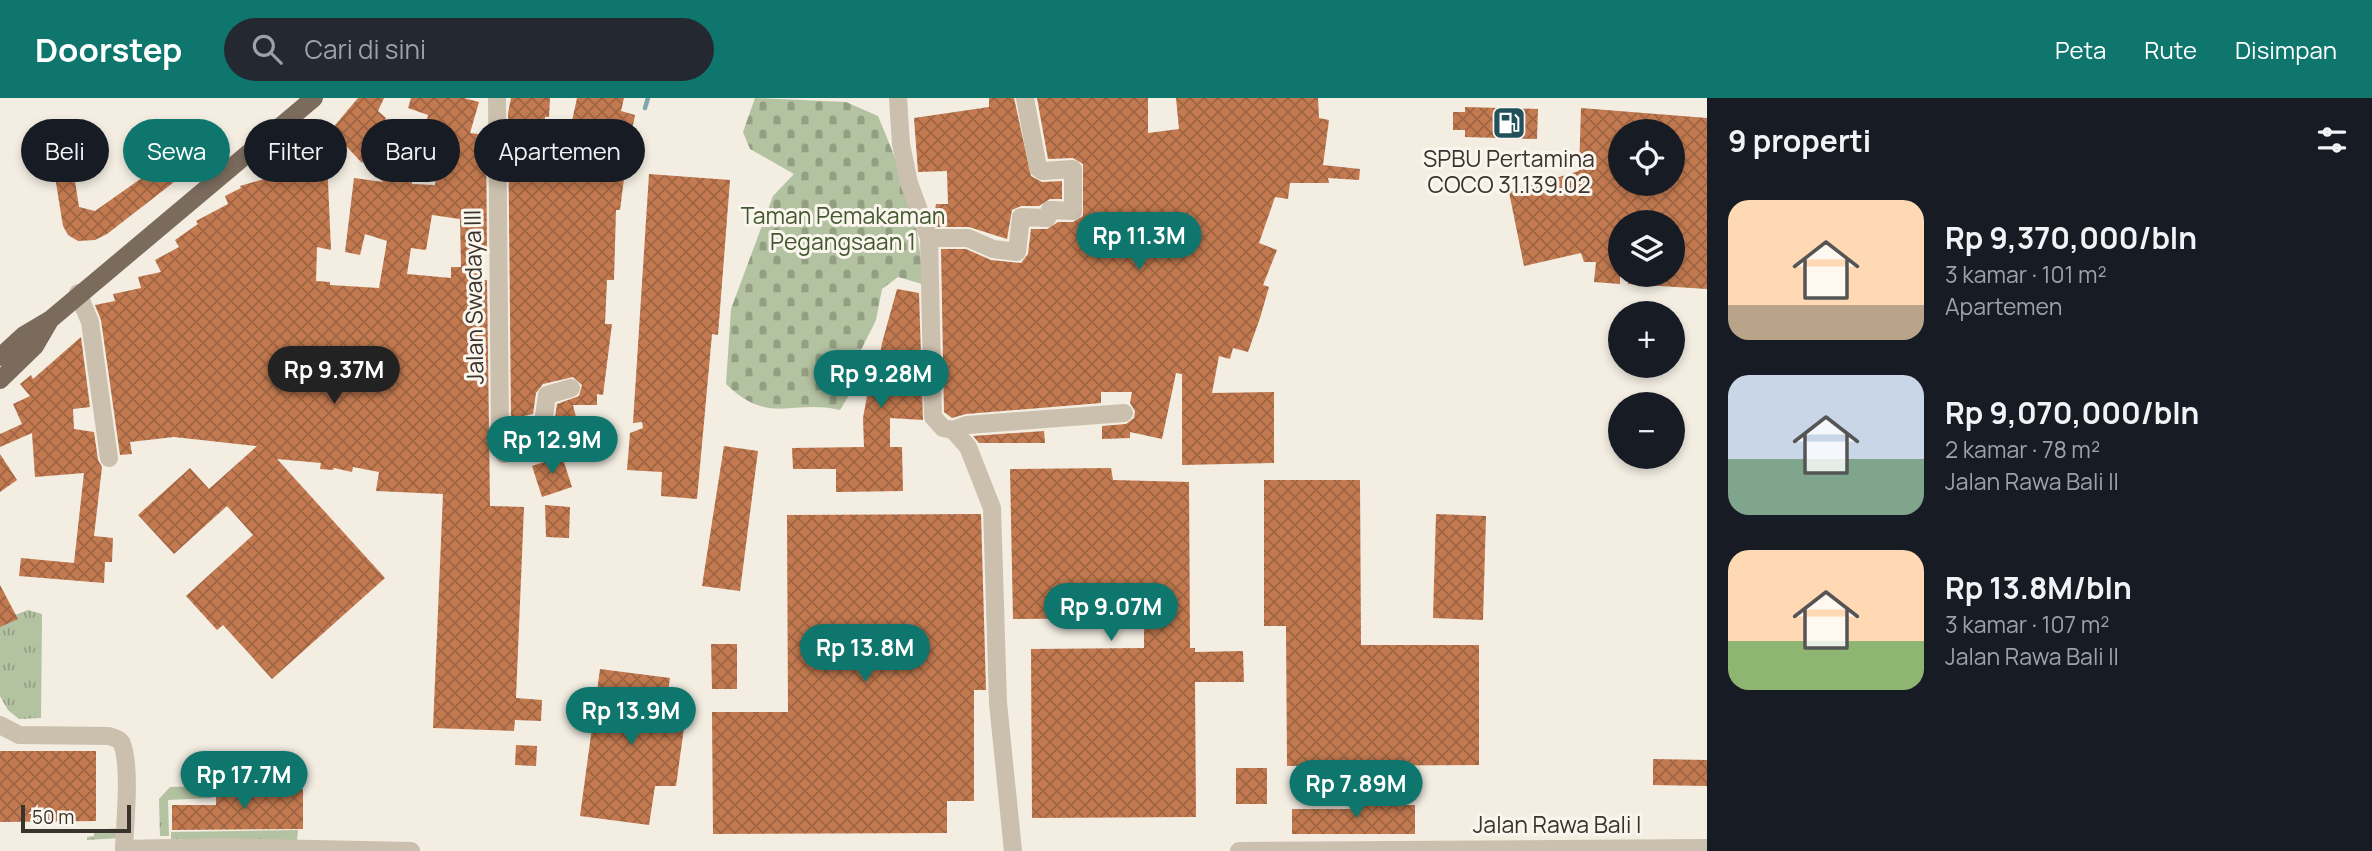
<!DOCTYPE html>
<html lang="id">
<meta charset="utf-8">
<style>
:root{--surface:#171b24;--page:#242831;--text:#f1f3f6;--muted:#9ea1a6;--accent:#0f766e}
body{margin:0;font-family:Manrope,sans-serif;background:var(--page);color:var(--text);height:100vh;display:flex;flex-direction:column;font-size:26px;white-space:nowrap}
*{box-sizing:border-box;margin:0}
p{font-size:23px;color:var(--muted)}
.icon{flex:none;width:38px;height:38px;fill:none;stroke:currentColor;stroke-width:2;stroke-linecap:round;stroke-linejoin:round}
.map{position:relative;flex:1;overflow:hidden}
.sheet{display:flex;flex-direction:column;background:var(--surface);width:665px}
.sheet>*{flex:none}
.hud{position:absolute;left:21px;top:21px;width:665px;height:63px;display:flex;gap:14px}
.fabs{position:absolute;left:1608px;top:21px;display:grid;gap:14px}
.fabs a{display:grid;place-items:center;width:77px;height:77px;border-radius:50%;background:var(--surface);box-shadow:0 4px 10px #0003;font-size:35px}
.scale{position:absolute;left:21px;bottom:18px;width:110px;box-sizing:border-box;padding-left:7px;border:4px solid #3a322c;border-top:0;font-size:19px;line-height:24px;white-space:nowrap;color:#3a322c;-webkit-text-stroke:5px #faf6ee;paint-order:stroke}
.price{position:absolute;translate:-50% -60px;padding:0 16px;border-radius:24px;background:var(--accent);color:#fff;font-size:23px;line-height:46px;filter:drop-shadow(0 2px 4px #0008)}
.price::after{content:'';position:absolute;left:50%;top:42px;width:21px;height:16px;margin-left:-10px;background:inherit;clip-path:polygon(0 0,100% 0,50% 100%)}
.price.current{background:#222;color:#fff}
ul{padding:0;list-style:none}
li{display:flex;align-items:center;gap:21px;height:175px;padding:0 21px}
li span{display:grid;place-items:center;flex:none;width:196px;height:140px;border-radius:21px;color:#555}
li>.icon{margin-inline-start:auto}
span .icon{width:84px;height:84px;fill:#fffc;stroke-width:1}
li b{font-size:30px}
h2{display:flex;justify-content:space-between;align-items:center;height:84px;padding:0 21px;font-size:30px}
.tag{padding:0 24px;border-radius:32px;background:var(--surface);box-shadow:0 4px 10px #0003;font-size:24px;line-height:63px}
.tag.current{background:var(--accent);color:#fff}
header{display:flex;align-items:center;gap:42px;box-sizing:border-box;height:98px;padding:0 35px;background:var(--accent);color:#fff}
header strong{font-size:33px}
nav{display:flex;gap:38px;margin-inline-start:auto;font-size:24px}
.search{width:490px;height:63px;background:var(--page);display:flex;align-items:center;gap:18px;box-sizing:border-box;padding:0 24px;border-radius:38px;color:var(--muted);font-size:26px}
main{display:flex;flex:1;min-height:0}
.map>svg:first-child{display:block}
</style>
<header>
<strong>Doorstep</strong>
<div class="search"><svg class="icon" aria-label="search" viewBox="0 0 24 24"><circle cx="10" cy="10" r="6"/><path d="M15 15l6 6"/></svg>Cari di sini</div>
<nav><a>Peta</a><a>Rute</a><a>Disimpan</a></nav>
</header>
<main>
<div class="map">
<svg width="1707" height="753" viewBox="0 0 1707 753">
<defs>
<pattern id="cemetery-stones" width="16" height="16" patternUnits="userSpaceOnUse" patternTransform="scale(1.75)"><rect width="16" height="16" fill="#b3c2a1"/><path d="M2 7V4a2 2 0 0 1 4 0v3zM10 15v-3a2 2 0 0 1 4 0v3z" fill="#939e83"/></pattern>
<pattern id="park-tufts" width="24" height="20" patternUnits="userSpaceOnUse" patternTransform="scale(1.75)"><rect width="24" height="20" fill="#b3c2a1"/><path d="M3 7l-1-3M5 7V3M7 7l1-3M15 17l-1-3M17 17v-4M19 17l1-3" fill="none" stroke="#939e83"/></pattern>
<pattern id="building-cross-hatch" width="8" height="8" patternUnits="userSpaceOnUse" patternTransform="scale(1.75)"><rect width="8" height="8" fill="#c37a50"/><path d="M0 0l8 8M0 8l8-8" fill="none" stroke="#9f6543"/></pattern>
</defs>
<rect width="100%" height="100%" fill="#f3ede2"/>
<path fill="url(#cemetery-stones)" d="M755,0L846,4L878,18C901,73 922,126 922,186L898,179L882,191L876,222L860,254L857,284L840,312C791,301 769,328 726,286L731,211L773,98L794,76L750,51L743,34Z"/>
<path fill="url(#park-tufts)" d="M28,512L42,516L41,620L19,621L8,612L0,598V523Z
M212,688V700L168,702L169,738H160L159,701L170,689Z
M120,730V740L87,742V739L94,738V732Z
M298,732L297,742H171V734Z"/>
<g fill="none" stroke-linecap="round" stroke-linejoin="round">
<path stroke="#81a8b0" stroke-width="4.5" d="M645,10L648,0"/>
</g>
<path fill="url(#building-cross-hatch)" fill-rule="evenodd" d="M358,0H384L378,13L386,20L373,40L379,46L362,65L331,32Z
M411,0H464L479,4L470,35L486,37L487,155H483L482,182H487L490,408L524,409L516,600L542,602L541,623L515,622L514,633L433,630L443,396L376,393L379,374L353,369L352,374L334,370L333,372L320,371L321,365L277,361L385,480L272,581L223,527L217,532L186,498L253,437L227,408L174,456L138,417L190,370L209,391L257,348L174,339L130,344L132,356L120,357L101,222L95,207L115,203L113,196L141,190L138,179L161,174L155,162L179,149L175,142L198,126L196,123L228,106L225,98L241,90L240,88L278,77V55H290V47H304V62L327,61L331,152L317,149L316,183L330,184V187L379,190L387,143L365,136L360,157L345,154L354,80L383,84L374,75L412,82V86L435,87L441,43L423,39L428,17L408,10ZM432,117L460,121L461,169H451V180L407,176L411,150L426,152Z
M511,0H550L549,19H545L543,45L567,46L577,0H624L621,13L635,17L630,42L623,40L620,64H623L622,73H625L620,112H616L614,182H607L605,226H612L603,297L597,296V307H573L578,327L546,336L554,327L557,306L579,298L582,287L573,279L543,286L536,295L533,316L511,321L508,15Z
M989,0H1014L1031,78L1042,84L1062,83V101H1050L1039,108H1021L1012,112L1007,141L969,129H937L934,121L936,106H948L947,73L918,74L914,20L989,9Z
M1037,0H1148V35L1179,31L1176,0H1318L1319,20L1329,22L1323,67L1360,71L1359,82L1328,80L1329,85H1290L1288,101L1275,99L1259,145L1277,152L1263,187L1269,189L1260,220L1248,254L1233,250L1230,261L1219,258L1212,295L1274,294V365L1182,367V276L1176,275L1162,341L1130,334V340L1102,341V328L1126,326L1134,320L1135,313L1130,305L1132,294H1101V305L966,316L952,320L944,314L941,151H966L991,162L1021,165L1028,156L1031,131H1047L1058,124H1073L1083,118V66L1073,60L1048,61Z
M1465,9L1538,11L1537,41L1465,39V32H1453V14H1465Z
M1581,10L1707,20V191L1628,186V177H1673V124H1620V186L1594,184L1596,164H1584L1581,155L1524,168L1509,94L1579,73ZM1620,33H1673V86H1620Z
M69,44L79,109L95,113L173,58L187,74L107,136L95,142L78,143L68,137L63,128L50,48Z
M649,76L730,82L718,237L712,236L697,401L661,398L662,374L627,372L630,335L643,330L642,324L633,325Z
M897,191L919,195L923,322L890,320V349H902L903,393L836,394V371H793L792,350L864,349L863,320L868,293L874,294L882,245Z
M81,239L90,309L73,311L74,331L94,334L98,362L102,369L94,438L113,440L112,464H105L104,485L19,478L21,460L74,465L84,375L35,379L32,335L0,349V336L22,326L13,306L30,298L20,286L31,277L33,281Z
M1044,333L1045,345H979L973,338Z
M724,348L758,353L740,493L702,488Z
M0,356L17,382L0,394Z
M562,358L572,389L542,399L532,368Z
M1111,370L1113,382L1189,384L1190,550H1195V554L1243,553L1244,584H1195L1196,719L1032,720L1031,551L1144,550V512H1115V520L1013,521L1010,371Z
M1264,382H1360L1361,547H1479V667L1287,668L1286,528H1264Z
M545,407L570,409L569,440L546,439Z
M981,416L986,592H974V703H947V735L713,736L712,614H788L787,417Z
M1436,416L1486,418L1483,522L1433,520Z
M0,487L18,521L0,529Z
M711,546H737V591H712Z
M600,571L670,580L666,607L687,608L676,688H655L649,727L580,718Z
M516,647L537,648L536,668L515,667Z
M0,653H96V723L0,724Z
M1653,661L1707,662V688L1653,687Z
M1236,670H1267V706H1236Z
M303,691V731L172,732V707H216V692Z
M1353,707H1415V736H1292V711H1353Z"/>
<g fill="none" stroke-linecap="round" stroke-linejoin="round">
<path stroke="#cbbfad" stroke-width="18" d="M497,0L500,336L504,356
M898,0L901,46L909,85L929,140L933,319L943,330L953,332
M929,140H968L993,151L1017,154L1021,119L1047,120L1050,112L1073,113V71L1042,73L1038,70L1025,0
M78,195L90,224L109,360
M953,332L968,349L992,410L998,605L1013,753
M953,332L967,327L1124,315
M500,336L543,325L547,297L571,290
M0,627L19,637L109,638C114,640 120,641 122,646C131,670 125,724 124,751L219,749L411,753
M1239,753L1707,750"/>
<path stroke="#7b6b5d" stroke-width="18" d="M0,259L24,237L51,221L314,0
M0,282L35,248L49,224"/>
</g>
<defs>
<symbol id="fuel-square" viewBox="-11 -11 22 22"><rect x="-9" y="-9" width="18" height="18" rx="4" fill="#22505b" stroke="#faf6ee"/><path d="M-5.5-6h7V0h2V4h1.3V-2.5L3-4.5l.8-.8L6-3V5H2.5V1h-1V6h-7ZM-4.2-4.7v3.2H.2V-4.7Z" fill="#fff"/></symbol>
</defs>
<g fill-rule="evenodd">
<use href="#fuel-square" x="1490" y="6" width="38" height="38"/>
</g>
<g text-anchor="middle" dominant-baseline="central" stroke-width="6" stroke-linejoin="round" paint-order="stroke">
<g font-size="23" fill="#3a322c" stroke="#faf6ee">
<text x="1509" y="60">SPBU Pertamina<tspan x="1509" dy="26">COCO 31.139.02</tspan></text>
</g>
<g font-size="23" fill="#445830" stroke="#faf6ee">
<text x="843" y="117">Taman Pemakaman<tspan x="843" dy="26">Pegangsaan 1</tspan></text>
</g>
<g font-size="23" fill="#3a322c" stroke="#faf6ee">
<text transform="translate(473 199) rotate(-91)">Jalan Swadaya III</text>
<text x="1557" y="726">Jalan Rawa Bali I</text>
</g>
</g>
</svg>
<div class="fabs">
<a><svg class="icon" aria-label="locate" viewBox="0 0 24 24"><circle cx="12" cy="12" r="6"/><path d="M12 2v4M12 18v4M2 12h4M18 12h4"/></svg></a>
<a><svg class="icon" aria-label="layers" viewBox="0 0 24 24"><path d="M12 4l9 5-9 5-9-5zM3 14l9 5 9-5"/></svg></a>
<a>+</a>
<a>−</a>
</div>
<div class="scale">50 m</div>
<b class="price" style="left:1139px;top:174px">Rp 11.3M</b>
<b class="price current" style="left:334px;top:308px">Rp 9.37M</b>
<b class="price" style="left:881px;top:312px">Rp 9.28M</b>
<b class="price" style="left:552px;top:378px">Rp 12.9M</b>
<b class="price" style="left:1111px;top:545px">Rp 9.07M</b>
<b class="price" style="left:865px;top:586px">Rp 13.8M</b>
<b class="price" style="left:631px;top:649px">Rp 13.9M</b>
<b class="price" style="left:244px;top:713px">Rp 17.7M</b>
<b class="price" style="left:1356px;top:722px">Rp 7.89M</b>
<div class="hud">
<a class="tag">Beli</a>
<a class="tag current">Sewa</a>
<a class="tag">Filter</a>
<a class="tag">Baru</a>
<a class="tag">Apartemen</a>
</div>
</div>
<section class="sheet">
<h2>9 properti<svg class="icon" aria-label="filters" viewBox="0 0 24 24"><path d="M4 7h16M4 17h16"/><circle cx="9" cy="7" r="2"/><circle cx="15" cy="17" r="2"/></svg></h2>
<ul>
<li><span style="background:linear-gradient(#ffd9b3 75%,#b9a48a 0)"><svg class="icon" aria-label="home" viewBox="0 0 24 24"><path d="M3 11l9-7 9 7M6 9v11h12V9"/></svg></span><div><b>Rp 9,370,000/bln</b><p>3 kamar · 101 m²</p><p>Apartemen</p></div></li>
<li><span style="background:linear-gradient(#c9d6e8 60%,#7fa58c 0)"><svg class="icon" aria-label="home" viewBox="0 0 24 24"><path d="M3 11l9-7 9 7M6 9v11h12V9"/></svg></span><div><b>Rp 9,070,000/bln</b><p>2 kamar · 78 m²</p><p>Jalan Rawa Bali II</p></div></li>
<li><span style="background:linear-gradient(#ffd9b3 65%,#8fb573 0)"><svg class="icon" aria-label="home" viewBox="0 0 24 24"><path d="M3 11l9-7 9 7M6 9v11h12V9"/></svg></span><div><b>Rp 13.8M/bln</b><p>3 kamar · 107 m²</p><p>Jalan Rawa Bali II</p></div></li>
</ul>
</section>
</main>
